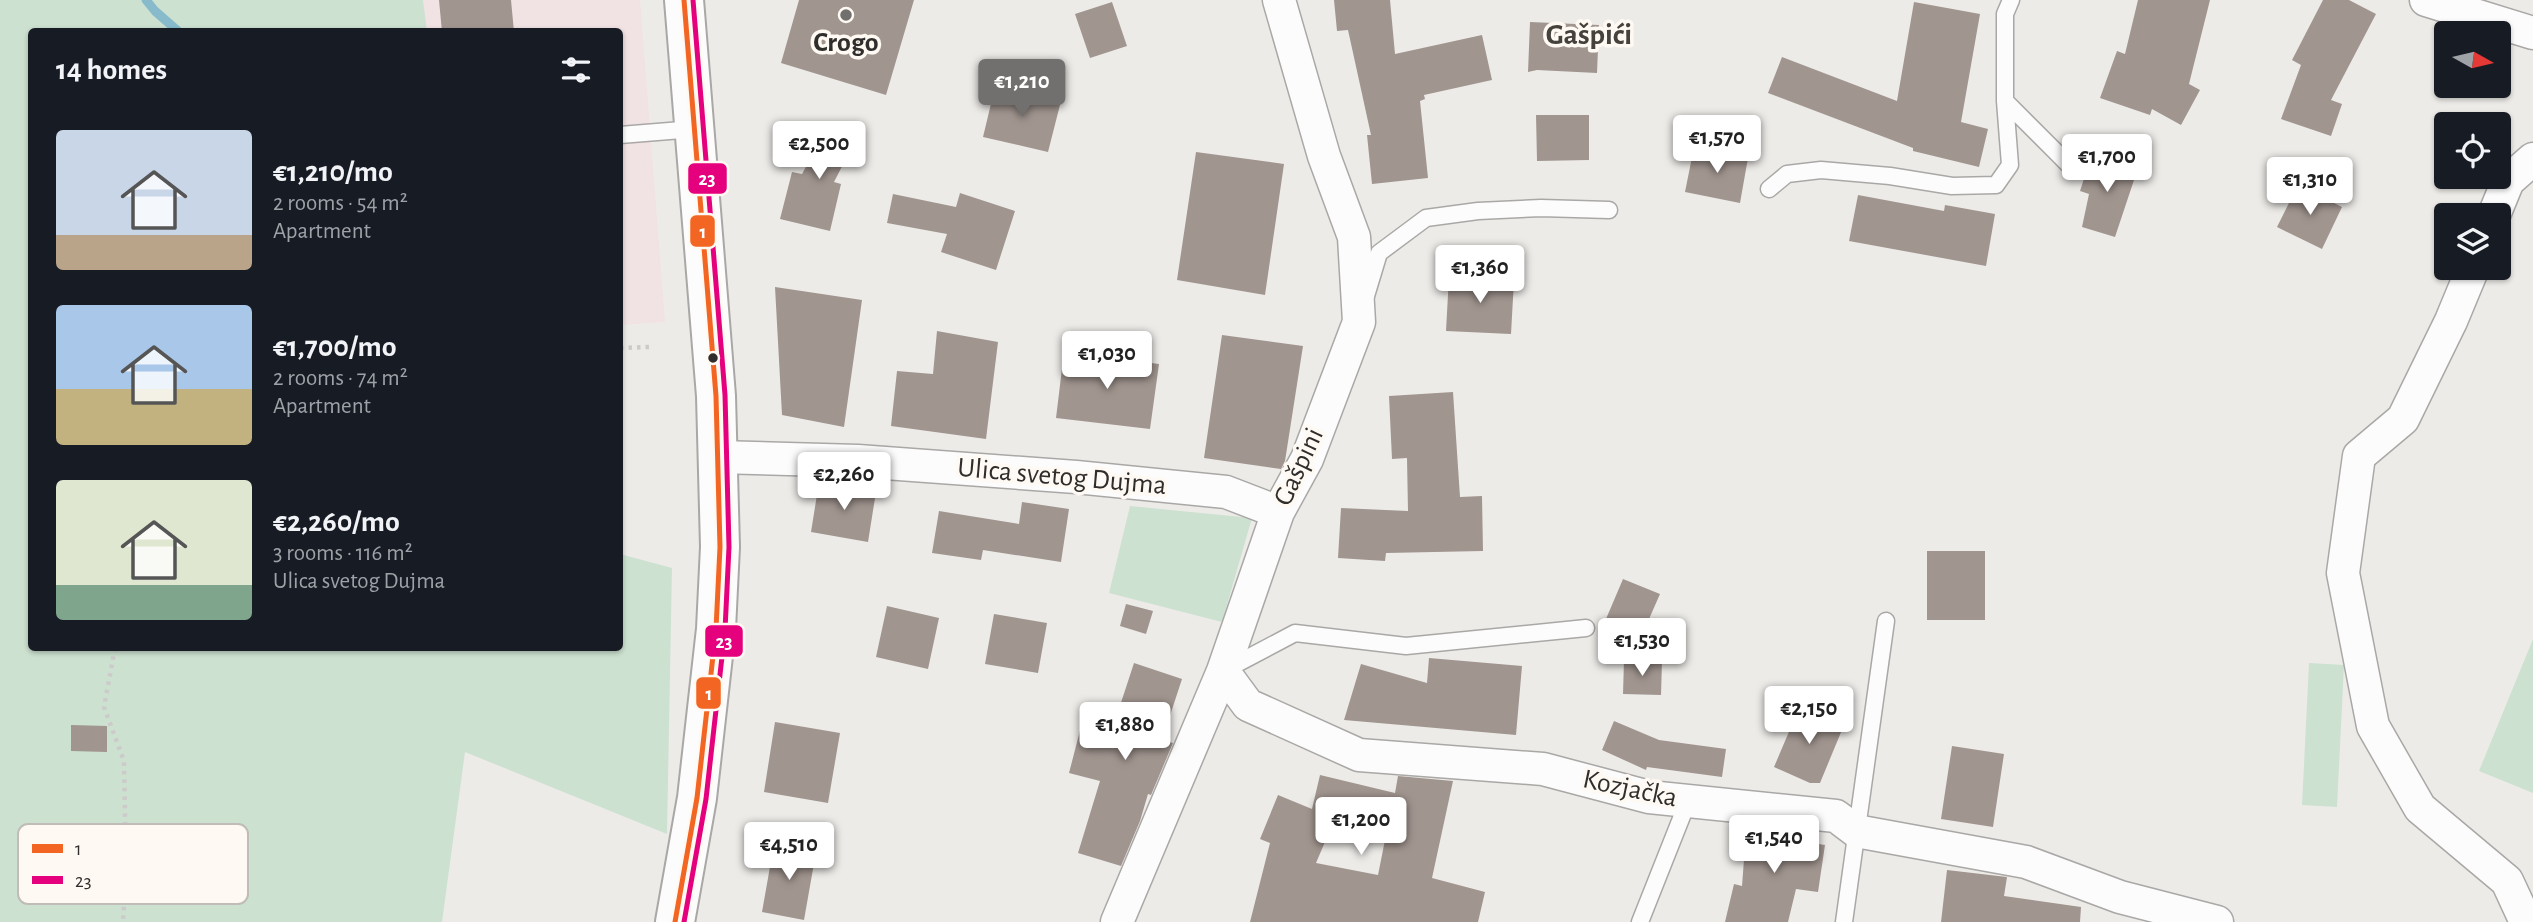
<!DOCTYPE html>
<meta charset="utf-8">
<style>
:root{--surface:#171b24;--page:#20242c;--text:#f1f3f6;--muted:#9ea1a6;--accent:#72706e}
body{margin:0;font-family:"Alegreya Sans",sans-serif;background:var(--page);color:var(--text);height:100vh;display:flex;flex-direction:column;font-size:26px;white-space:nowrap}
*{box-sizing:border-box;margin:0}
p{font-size:23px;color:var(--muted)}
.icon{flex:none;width:38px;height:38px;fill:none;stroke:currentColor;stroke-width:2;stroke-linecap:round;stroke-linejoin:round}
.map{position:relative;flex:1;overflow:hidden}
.drawer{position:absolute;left:28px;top:28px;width:595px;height:623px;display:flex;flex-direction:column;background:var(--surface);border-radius:7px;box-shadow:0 2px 5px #0004}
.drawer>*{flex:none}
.needle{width:46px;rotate:98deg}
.fabs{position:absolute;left:2434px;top:21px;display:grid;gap:14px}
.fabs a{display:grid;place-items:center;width:77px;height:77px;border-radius:7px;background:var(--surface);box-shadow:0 2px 5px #0004;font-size:35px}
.price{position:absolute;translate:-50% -60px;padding:0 16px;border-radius:7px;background:#fff;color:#222;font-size:23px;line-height:46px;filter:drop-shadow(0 2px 4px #0008)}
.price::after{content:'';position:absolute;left:50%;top:42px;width:21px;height:16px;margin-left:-10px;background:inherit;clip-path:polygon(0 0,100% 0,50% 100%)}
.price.active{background:var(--accent);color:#fff}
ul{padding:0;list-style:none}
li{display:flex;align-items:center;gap:21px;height:175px;padding:0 28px}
li span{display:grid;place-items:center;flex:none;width:196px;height:140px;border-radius:7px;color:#555}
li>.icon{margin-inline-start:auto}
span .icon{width:84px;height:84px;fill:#fffc;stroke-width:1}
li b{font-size:30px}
h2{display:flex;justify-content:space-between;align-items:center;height:84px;padding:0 28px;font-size:30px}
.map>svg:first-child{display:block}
</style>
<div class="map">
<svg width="2533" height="922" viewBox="0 0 2533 922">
<rect width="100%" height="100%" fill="#edebe8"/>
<path fill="#f1e2e4" d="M423,0H640L665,322L620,325V32L427,31Z"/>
<path fill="#cce1d0" d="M0,0H423L427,31L32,32V648H620V554L672,568L667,834L465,752L442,922H0Z
M1130,506L1252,518L1222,622L1109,593Z
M2533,639V793L2479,771Z
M2309,663L2344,665L2337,807L2302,805Z"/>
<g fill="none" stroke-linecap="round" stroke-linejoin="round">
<path stroke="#87bbcc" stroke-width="9" d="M146,0L155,11L179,32"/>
</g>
<path fill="#a1958f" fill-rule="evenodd" d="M439,0H511L514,32H442Z
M799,0H914L886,95L781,63Z
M1334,0H1390L1395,54L1482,35L1492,80L1424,95L1425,99L1420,101L1428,178L1372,184L1367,135H1371L1348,30L1337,31Z
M2138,0H2210L2189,84L2200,90L2181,125L2152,109L2150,115L2100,98L2117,51L2125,54Z
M2323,0H2349L2376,14L2331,100L2342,104L2331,136L2281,119L2301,65L2292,60Z
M1112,2L1127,46L1090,58L1075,14Z
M1914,2L1980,14L1961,122L1988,129L1979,167L1913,151V148L1768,93L1782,57L1897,101Z
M1530,22L1599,25L1597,73L1537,70L1528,72Z
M995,87L1007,90V87L1061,101L1048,152L983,137Z
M1536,115H1589V160L1537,161Z
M831,121L858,135L834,182L841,184L830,231L780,219L792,172L802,174Z
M1694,147L1748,158L1740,203L1685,192Z
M1196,152L1284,164L1265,295L1177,280Z
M2092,154L2138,168L2115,237L2082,227L2089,194L2080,191Z
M2298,185L2342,207L2322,249L2277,227Z
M960,193L1015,211L996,270L941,252L947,234L887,223L893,194L956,207Z
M1858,195L1944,211L1945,205L1995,214L1986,266L1849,241Z
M1449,276L1514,280L1511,334L1446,331Z
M775,287L862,300L844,427L782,415Z
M937,331L998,342L986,439L891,426L897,371L933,374Z
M1222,335L1303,346L1285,461L1281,469L1204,458Z
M1064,352L1159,364L1150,429L1056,418Z
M1453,392L1460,497L1482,496L1483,551L1386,553L1385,561L1338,558L1341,508L1408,511L1407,458L1392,459L1389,396Z
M819,482L876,492L868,542L811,532Z
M1022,502L1069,509L1061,562L983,550L981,560L932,553L939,511L1019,524Z
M1927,551H1985V620H1927Z
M1623,579L1660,594L1642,635L1606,619Z
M1126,604L1153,611L1146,634L1120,626Z
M887,606L939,618L928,669L876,657Z
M994,614L1047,623L1038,673L985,664Z
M1429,658L1522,666L1516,735L1344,720L1361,664L1427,683Z
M1624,660L1662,661L1661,695L1623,694Z
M1134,663L1182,679L1162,740L1173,743L1151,795L1148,794L1140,821L1121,866L1078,853L1100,781L1069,773L1083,719L1113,727Z
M1800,706L1844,725L1820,783H1810L1774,767Z
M1614,721L1659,740L1726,749L1722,777L1647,767L1646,770L1602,750Z
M775,722L840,733L828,803L764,792Z
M71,725L107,726V752L71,751Z
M1952,746L2004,754L1993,827L1941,819Z
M1320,775L1395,793L1398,776L1453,781L1432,878L1485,892L1478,922H1250L1270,843L1260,839L1278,795L1312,809ZM1339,809L1389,820L1378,875L1316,863Z
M1749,826L1794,830V840L1825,845L1818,892L1796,889L1788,922H1725L1734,884L1742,886L1746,833Z
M774,844L816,852L804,920L762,912Z
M1947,870L2007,877L2004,896L2081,907L2080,922H1941Z"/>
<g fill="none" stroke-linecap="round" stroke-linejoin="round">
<defs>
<path id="service" d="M2005,101L2073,169
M620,135L694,129
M1769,189L1787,174L1821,170L1890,176L1952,186L1996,185L2010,165L2005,101V14L2011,0
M1366,296L1379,253L1426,218L1478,211L1541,208L1609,210
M1225,670L1295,633L1406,646L1586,628
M1640,922L1688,801
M1844,922L1886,621"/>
<path id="minor" d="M2426,0L2533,33
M2494,215L2508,181L2533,159
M2473,268L2451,321L2403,419L2359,456L2343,573L2373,726L2420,808L2507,881L2526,922
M717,457L858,461L1076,477L1226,492L1278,512
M1223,671L1248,705L1359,755L1543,769L1649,797L1836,816L1856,831L2026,862L2120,897L2217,922
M1117,922L1223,671L1278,512L1307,459L1359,322L1354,237L1324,156L1279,0"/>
<path id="tertiary" d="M675,922L697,798L716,629L720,547L716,396L684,0"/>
</defs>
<use href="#service" stroke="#aaa8a6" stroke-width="19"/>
<use href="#minor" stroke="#aaa8a6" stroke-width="35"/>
<use href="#tertiary" stroke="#aaa8a6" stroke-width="42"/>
<path stroke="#cccbca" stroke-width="4.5" stroke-dasharray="3.5 5" stroke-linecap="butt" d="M620,348L649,347
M115,648L104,707L124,761L126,871L123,922"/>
<use href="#service" stroke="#fcfcfc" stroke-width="16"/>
<use href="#minor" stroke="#fcfcfc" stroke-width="32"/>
<use href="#tertiary" stroke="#fcfcfc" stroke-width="38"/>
<defs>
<path id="bus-1" d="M675,922L697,798L716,629L720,547L716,396L684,0"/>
<path id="bus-2" d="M684,922L706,799L725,630L729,547L725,395L693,0"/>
</defs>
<use href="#bus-1" stroke="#fef9f2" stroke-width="10"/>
<use href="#bus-2" stroke="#fef9f2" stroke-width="10"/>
<use href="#bus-1" stroke="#f26522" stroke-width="5"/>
<use href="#bus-2" stroke="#e5007d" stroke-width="5"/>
</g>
<circle fill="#72706e" stroke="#fef9f2" stroke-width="2.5" cx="846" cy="15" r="7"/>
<circle fill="#302e2c" stroke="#fef9f2" stroke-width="2.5" cx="713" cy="358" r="6"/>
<g text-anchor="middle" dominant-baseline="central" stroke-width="7" stroke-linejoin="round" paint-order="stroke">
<g font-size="28" font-weight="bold" fill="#302e2c" stroke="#fef9f2">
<text x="846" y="43">Crogo</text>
</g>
<g font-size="28" fill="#302e2c" stroke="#fef9f2">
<text transform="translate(1299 467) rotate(-65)">Gašpini</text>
<text transform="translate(1062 477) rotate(5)">Ulica svetog Dujma</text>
<text transform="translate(1630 789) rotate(12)">Kozjačka</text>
</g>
<g font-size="30" font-weight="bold" fill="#45413c" stroke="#fef9f2">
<text x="1589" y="35">Gašpići</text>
</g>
</g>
<rect x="18" y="824" width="230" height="80" rx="10" fill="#fef9f2" stroke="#c0bcb7" stroke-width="2"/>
<rect x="32" y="844" width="31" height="9" fill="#f26522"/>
<rect x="32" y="876" width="31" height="8" fill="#e5007d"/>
<g font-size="19" fill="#302e2c">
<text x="75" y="855">1</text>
<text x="75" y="887">23</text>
</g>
<g stroke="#fef9f2" stroke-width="2.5">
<rect x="687" y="162" width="41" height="33" rx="7" fill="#e5007d"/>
<rect x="689" y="214" width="27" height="34" rx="7" fill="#f26522"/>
<rect x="704" y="624" width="40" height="34" rx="7" fill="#e5007d"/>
<rect x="695" y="676" width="27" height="34" rx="7" fill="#f26522"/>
</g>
<g font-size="19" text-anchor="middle" font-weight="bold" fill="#fff">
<text x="707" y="185">23</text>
<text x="703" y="238">1</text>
<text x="724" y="648">23</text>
<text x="709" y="700">1</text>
</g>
</svg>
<div class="fabs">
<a><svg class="needle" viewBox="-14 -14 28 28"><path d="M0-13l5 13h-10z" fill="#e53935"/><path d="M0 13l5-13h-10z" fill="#9ea1a6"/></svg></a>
<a><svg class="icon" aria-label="locate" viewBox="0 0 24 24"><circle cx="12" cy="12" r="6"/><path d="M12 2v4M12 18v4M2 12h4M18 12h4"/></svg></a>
<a><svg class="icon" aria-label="layers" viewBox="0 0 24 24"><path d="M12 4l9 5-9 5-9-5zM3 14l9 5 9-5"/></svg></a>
</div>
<b class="price active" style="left:1022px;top:119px">€1,210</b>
<b class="price" style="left:1717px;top:175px">€1,570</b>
<b class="price" style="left:819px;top:181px">€2,500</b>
<b class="price" style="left:2107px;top:194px">€1,700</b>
<b class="price" style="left:2310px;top:217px">€1,310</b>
<b class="price" style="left:1480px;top:305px">€1,360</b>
<b class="price" style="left:1107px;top:391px">€1,030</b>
<b class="price" style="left:844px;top:512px">€2,260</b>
<b class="price" style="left:1642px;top:678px">€1,530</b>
<b class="price" style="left:1809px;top:746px">€2,150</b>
<b class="price" style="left:1125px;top:762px">€1,880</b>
<b class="price" style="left:1361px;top:857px">€1,200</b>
<b class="price" style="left:1774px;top:875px">€1,540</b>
<b class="price" style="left:789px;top:882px">€4,510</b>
<section class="drawer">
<h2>14 homes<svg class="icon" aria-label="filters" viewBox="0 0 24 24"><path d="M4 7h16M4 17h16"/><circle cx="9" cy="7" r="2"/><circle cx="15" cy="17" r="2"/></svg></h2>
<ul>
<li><span style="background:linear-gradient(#c9d6e8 75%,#b9a48a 0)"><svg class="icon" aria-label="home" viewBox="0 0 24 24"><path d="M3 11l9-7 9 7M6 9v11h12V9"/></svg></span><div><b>€1,210/mo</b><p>2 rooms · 54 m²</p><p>Apartment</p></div></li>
<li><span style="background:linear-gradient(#a9c7e8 60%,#c2b280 0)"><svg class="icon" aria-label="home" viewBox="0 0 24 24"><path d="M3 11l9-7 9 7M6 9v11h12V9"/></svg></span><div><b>€1,700/mo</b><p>2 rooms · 74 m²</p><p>Apartment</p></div></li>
<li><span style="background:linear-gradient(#dfe7d0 75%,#7fa58c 0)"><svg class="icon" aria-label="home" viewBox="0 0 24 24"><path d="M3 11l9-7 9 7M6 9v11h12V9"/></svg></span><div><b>€2,260/mo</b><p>3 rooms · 116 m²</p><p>Ulica svetog Dujma</p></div></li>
</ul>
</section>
</div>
